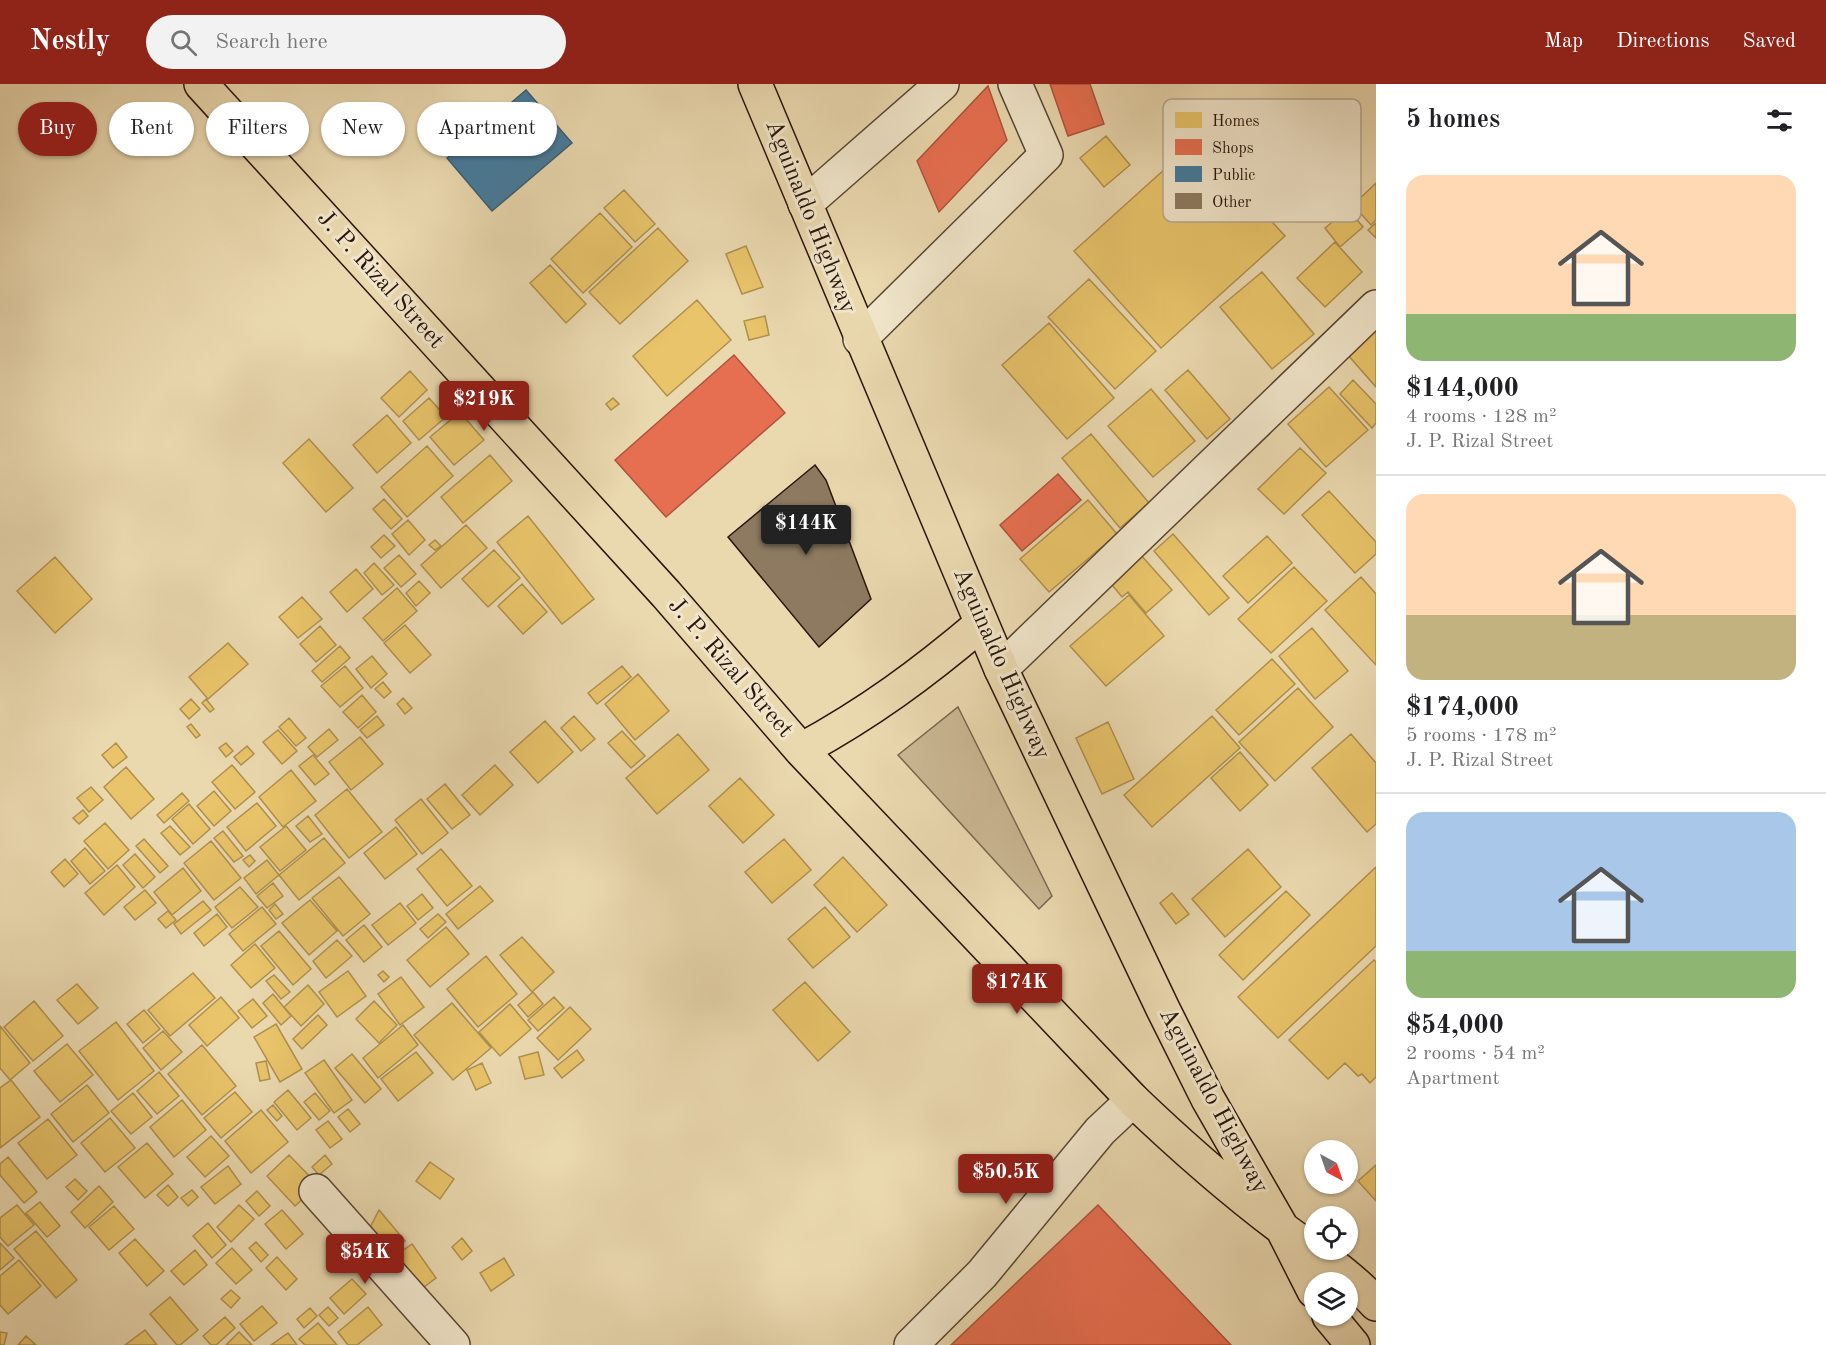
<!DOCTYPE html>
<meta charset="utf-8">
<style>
:root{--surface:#fff;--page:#f2f2f2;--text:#202124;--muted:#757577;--line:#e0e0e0;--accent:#8f2418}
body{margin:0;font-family:"Old Standard TT",serif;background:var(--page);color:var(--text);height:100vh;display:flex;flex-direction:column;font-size:22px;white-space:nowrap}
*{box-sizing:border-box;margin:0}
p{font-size:20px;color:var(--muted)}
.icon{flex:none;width:33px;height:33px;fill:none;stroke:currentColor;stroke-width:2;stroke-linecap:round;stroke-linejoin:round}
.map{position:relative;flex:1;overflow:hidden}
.sheet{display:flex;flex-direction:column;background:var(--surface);width:450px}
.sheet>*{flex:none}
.guide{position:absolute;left:18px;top:18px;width:570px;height:54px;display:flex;gap:12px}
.needle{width:39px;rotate:140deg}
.tools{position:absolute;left:1304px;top:1056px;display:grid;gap:12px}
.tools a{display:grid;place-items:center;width:54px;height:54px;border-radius:50%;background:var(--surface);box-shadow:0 2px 4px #0004;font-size:30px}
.price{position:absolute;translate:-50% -51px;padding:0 14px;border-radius:6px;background:var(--accent);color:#fff;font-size:20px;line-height:39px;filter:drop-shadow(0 2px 3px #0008)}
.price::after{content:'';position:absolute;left:50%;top:36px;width:18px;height:14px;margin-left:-9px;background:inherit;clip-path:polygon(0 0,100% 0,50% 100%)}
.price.on{background:#222;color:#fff}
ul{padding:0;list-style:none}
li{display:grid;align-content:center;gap:12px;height:318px;padding:0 30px}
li+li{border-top:2px solid var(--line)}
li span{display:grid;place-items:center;height:186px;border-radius:18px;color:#555}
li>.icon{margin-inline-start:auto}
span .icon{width:108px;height:108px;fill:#fffc;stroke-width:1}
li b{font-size:26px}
h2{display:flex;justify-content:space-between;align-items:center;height:72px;padding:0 30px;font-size:26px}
.pill{padding:0 21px;border-radius:27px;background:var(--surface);box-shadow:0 2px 4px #0004;font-size:21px;line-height:54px}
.pill.on{background:var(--accent);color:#fff}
header{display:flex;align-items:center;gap:36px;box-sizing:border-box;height:84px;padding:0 30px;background:var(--accent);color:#fff}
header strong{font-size:28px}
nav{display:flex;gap:33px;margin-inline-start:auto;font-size:21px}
.search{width:420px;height:54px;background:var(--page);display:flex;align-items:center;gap:15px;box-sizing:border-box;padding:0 21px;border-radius:33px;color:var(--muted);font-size:22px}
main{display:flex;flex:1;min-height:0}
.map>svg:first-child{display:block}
</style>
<header>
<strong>Nestly</strong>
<div class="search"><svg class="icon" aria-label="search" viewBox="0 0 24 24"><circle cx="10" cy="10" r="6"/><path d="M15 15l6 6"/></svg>Search here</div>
<nav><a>Map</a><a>Directions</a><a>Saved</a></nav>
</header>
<main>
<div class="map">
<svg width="1376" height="1261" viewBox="0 0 1376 1261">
<rect width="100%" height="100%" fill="#ead8af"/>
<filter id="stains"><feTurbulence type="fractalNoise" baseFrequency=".00333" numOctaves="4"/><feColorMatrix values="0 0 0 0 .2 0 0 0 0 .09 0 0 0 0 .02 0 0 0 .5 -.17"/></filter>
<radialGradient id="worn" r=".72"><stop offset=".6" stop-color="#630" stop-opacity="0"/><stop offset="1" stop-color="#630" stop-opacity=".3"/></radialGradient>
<path fill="#c9b793" stroke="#796650" stroke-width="1.5" d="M958,623L1052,812L1039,825L898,671Z"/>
<path fill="#e9c46a" stroke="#af904e" stroke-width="1.5" d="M1106,52L1130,81L1104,103L1080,74Z
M1197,56L1285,152L1161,264L1074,167Z
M1376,99V136L1371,141L1353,121Z
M624,106L655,140L635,158L604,124Z
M1348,125L1363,143L1340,163L1325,144Z
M600,129L632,163L583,209L551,175Z
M1376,139V154L1368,146Z
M658,144L688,177L620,240L589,208Z
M1335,158L1362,188L1325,223L1297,194Z
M746,162L763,203L742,210L726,170Z
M550,181L586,220L566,239L530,199Z
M1262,188L1314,250L1272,285L1220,223Z
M1089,195L1156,267L1115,305L1048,233Z
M697,216L731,256L667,312L633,272Z
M765,232L769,251L749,256L744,237Z
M1049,239L1114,314L1067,355L1002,281Z
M1376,243V303L1339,261Z
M1188,286L1230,335L1207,355L1165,306Z
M410,287L427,306L399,333L381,314Z
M1353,296L1376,320V339L1372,344L1340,310Z
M1329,303L1368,346L1326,383L1288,340Z
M1151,305L1195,357L1153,393L1108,342Z
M429,314L446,333L419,356L403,337Z
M613,314L619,320L611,326L606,320Z
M460,328L484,356L454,381L430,353Z
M387,331L411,359L377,389L353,361Z
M1091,350L1149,419L1120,444L1062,374Z
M309,355L353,404L326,428L283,379Z
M427,362L453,392L407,433L381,403Z
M1300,364L1326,389L1284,430L1258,405Z
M490,371L512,397L463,439L441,413Z
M1329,407L1376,458V470L1355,489L1302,431Z
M384,415L402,435L391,445L373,425Z
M1088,416L1117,450L1049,508L1020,475Z
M528,432L594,515L562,540L497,458Z
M408,436L425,456L409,471L392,450Z
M466,441L487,464L441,504L421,481Z
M1173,450L1229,514L1209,531L1154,467Z
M384,451L395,462L381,474L371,463Z
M1267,452L1292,479L1248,519L1223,492Z
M435,456L441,462L435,466L429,461Z
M1132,461L1172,506L1146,529L1128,508L1122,513L1102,489Z
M494,466L520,494L488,523L462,495Z
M399,471L416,490L401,503L384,484Z
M55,473L92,515L55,549L17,507Z
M374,479L394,501L382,511L364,489Z
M1294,483L1327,517L1271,569L1238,535Z
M356,485L373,505L347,528L330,508Z
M1361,493L1376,510V581L1325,526Z
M419,497L430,509L416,522L406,509Z
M522,500L547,528L523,550L498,522Z
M397,504L417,527L383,557L363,534Z
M1129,511L1164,552L1106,602L1070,562Z
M302,513L322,535L298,554L279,533Z
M405,541L431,571L410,589L384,559Z
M320,542L336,561L316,578L300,560Z
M1312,544L1348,587L1315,615L1279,572Z
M228,559L248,580L208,615L189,593Z
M340,562L350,574L322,598L312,587Z
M372,572L387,590L371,604L356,585Z
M1272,575L1295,600L1239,651L1216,626Z
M345,582L363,604L340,623L321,602Z
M622,582L631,593L597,620L588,609Z
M638,590L669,627L635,656L605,620Z
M383,598L391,608L384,614L375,605Z
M1298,604L1333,643L1275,697L1239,658Z
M362,611L376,628L358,644L343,628Z
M403,614L412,624L405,630L397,620Z
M191,615L200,625L189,635L180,625Z
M206,615L214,625L210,628L202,619Z
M377,632L384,641L367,654L360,646Z
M574,632L595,655L581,667L561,644Z
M1212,632L1240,664L1152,743L1124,711Z
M289,634L306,654L296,662L279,643Z
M545,637L573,668L538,699L510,668Z
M1108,638L1134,695L1102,710L1076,654Z
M191,640L200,651L196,654L187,643Z
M329,645L338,656L317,673L308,663Z
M278,646L297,667L282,680L263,658Z
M622,647L645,672L631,684L608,659Z
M678,650L709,686L657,730L626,694Z
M1351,650L1376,679V740L1367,748L1312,684Z
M360,653L383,680L351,706L329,678Z
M116,659L127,673L113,684L102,671Z
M226,659L233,667L226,673L219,664Z
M247,662L254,670L241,681L234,673Z
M1240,668L1268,701L1240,727L1211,694Z
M313,671L329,690L315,701L299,682Z
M232,681L255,708L235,725L212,698Z
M495,681L513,701L480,731L462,711Z
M126,683L154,715L131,735L104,703Z
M291,686L316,717L283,743L259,713Z
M740,694L774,731L743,759L709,722Z
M445,700L470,731L452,745L427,715Z
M91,703L103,716L89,728L77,714Z
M347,705L382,748L349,774L315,731Z
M214,707L231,727L214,742L197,722Z
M182,709L189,717L164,739L157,731Z
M421,715L448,749L422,770L395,736Z
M257,719L276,742L246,767L227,743Z
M189,720L210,745L193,760L172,735Z
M83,726L88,732L79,740L73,734Z
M308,732L322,750L310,758L296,742Z
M105,739L129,766L108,785L84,757Z
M170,742L190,763L180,771L161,749Z
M286,742L306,766L280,787L260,763Z
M396,743L417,770L385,795L364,769Z
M223,747L243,772L234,778L214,754Z
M324,754L345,779L299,816L279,791Z
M144,755L168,782L160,789L136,762Z
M784,755L811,786L772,819L745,788Z
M211,757L241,794L214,816L184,779Z
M85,764L105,787L90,800L71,777Z
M441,765L472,802L447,822L417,785Z
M1248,765L1281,803L1225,853L1192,815Z
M135,770L155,793L143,804L123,781Z
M250,771L255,777L249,783L243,776Z
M843,773L887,821L857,848L814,801Z
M65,775L78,790L64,803L51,788Z
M267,776L279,791L256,810L244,794Z
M117,781L135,803L104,831L85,809Z
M1376,783V862L1278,954L1238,913Z
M183,784L201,807L172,831L154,808Z
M339,793L370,830L343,852L312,814Z
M273,799L283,812L267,824L257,812Z
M480,802L493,817L458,845L446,830Z
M240,803L258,823L232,844L215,823Z
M145,806L156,819L135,836L124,823Z
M1286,807L1310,831L1243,896L1219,871Z
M1172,809L1189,830L1176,840L1160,819Z
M422,810L433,824L418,836L407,822Z
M310,816L337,847L309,871L282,839Z
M203,817L211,826L181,850L174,840Z
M400,819L416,839L388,861L372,841Z
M275,820L283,830L276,835L269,826Z
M262,823L276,840L243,867L229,850Z
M825,823L850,853L813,884L788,855Z
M168,827L176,836L166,844L158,835Z
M217,830L227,843L204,862L194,849Z
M438,830L446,838L428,854L420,845Z
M364,841L382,863L364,878L346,856Z
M446,843L469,870L430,903L407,876Z
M279,847L311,885L293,901L261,862Z
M522,853L554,888L532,908L500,871Z
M337,856L352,872L326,894L313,877Z
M255,860L275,884L251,904L231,881Z
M486,872L517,910L478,943L447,905Z
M1374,876L1376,878V993L1370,999L1362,990L1358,992L1345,979L1328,995L1289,956Z
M348,887L366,912L337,933L319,908Z
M383,887L389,893L384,898L378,891Z
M193,889L215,914L170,952L148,926Z
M274,891L290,908L281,915L266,897Z
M401,893L424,923L400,941L378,910Z
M805,898L850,948L818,977L773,926Z
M77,900L98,924L78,940L57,916Z
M308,901L324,920L301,942L284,923Z
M533,908L543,920L528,933L518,921Z
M273,910L291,932L281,941L263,919Z
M221,913L239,934L207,962L189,941Z
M554,913L564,924L538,947L528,936Z
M253,915L267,932L252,944L238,927Z
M34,917L63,952L33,977L4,943Z
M374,917L397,941L379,959L356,935Z
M452,919L491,964L453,996L414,951Z
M510,920L531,945L500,972L479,948Z
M570,923L591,945L558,976L537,954Z
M144,926L160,945L143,959L127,940Z
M318,931L327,941L302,965L293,955Z
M116,938L154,987L118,1016L79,967Z
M276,940L302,985L280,998L254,953Z
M403,941L418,961L378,994L363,974Z
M0,942L30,979L10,996L0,984Z
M163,947L182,968L161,986L143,964Z
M67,960L93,991L60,1018L34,987Z
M202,961L236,1002L202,1031L168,990Z
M577,966L584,976L562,994L554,984Z
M416,968L433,989L398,1017L381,995Z
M538,968L544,991L525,995L519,973Z
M352,970L381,1005L365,1019L335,984Z
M324,976L352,1016L334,1029L305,989Z
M266,977L270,995L260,997L256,979Z
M482,979L491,999L476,1006L467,986Z
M159,988L179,1012L157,1030L137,1007Z
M11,996L40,1033L0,1064V1004Z
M87,1001L109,1029L73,1058L51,1030Z
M288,1006L311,1034L297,1046L274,1018Z
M235,1008L252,1028L221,1054L204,1034Z
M133,1009L152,1033L131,1050L111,1027Z
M315,1009L330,1027L319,1036L304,1018Z
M182,1016L206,1046L174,1073L150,1043Z
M273,1021L282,1032L277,1037L267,1026Z
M348,1025L360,1040L350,1048L338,1033Z
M261,1026L288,1058L251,1089L225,1057Z
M110,1034L135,1064L105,1088L81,1059Z
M48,1035L77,1071L47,1095L18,1059Z
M328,1037L342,1055L330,1064L316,1046Z
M211,1052L229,1072L205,1093L187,1073Z
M147,1059L173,1090L145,1114L118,1083Z
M289,1071L318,1101L295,1122L267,1092Z
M325,1071L332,1080L319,1091L312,1083Z
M8,1073L37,1108L24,1119L0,1091V1080Z
M430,1078L454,1095L440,1115L416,1097Z
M1376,1081V1117L1358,1097Z
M228,1082L241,1100L215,1120L201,1103Z
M75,1095L87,1107L78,1116L66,1103Z
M168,1101L178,1113L168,1122L157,1111Z
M99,1102L113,1118L85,1144L71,1128Z
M192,1106L198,1113L188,1122L181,1114Z
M257,1107L270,1122L259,1132L246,1117Z
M40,1118L60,1142L47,1153L26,1129Z
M17,1121L34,1141L8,1162L0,1153V1134Z
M239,1121L254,1135L231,1158L217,1143Z
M114,1122L134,1145L109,1166L89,1143Z
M282,1126L303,1150L286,1165L265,1140Z
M379,1126L405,1157L384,1173L365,1153Z
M208,1139L226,1161L212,1174L193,1152Z
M36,1147L77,1196L56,1214L14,1165Z
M462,1154L472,1167L462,1176L452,1163Z
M135,1155L164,1187L147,1202L119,1169Z
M256,1158L268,1171L261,1178L249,1164Z
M0,1159L14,1174L0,1186Z
M412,1160L436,1194L416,1209L391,1175Z
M232,1164L252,1186L236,1200L216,1179Z
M195,1166L207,1181L184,1201L171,1187Z
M277,1173L297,1195L286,1206L266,1184Z
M504,1174L514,1191L491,1207L480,1189Z
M19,1176L41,1202L8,1230L0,1221V1192Z
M352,1195L366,1210L344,1230L330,1214Z
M231,1206L240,1214L231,1224L221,1215Z
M170,1213L198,1246L180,1261H177L150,1230Z
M262,1222L277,1239L254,1257L240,1240Z
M328,1223L338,1234L329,1242L319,1231Z
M368,1223L382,1241L357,1261H348L338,1248Z
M310,1224L317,1232L304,1244L297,1235Z
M225,1233L235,1244L216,1261H211L203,1252Z
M318,1239L337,1261H305L299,1255Z
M145,1246L157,1261H125Z
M0,1248L7,1249L4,1261H0Z
M239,1248L252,1261H226Z
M288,1249L297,1261H271Z
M26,1252L36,1261H18Z"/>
<path fill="#e76f51" stroke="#ae543c" stroke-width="1.5" d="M1050,0H1090L1104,40L1068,52Z
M988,2L1007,56L939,128L917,77Z
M734,271L785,329L666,433L615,376Z
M1058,390L1081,416L1022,467L1000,441Z
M1098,1121L1231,1261H951Z"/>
<path fill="#457b9d" stroke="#3d5c72" stroke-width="1.5" d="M526,6L572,59L492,127L447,74Z"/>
<path fill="#8d7a61" stroke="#29150c" stroke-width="1.5" d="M815,381L826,396L871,515L819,563L728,453Z"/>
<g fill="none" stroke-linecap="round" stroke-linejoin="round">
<defs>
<path id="minor" d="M805,120L942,0
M860,255L1046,71L1015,0
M1001,585L1376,223
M316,1107L453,1261
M911,1261L982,1190L1100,1047L1133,1016"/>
<path id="major" d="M201,0L666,510L801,666L1133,1016C1181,1062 1230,1105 1283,1145C1315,1169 1349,1190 1376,1220
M755,0L1001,585L1163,925L1208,1015L1282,1144L1314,1207
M801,666C869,629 922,590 981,540
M1329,1232L1353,1261"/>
</defs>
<use href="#minor" stroke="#594635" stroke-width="36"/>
<use href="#major" stroke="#29150c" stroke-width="36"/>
<use href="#minor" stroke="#f1e6cb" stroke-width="33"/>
<use href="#major" stroke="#ead8af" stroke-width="33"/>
</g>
<g text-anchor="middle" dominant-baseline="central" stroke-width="6" stroke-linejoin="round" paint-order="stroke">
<g font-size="24" fill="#29150c" stroke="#f1e6cb">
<text transform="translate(810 133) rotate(68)">Aguinaldo Highway</text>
<text transform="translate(380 196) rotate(48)">J. P. Rizal Street</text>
<text transform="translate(1001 580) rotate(66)">Aguinaldo Highway</text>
<text transform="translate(730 584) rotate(49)">J. P. Rizal Street</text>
<text transform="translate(1213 1017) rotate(62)">Aguinaldo Highway</text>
</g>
</g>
<rect x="1163" y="15" width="198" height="123" rx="9" fill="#f1e6cb" stroke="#b5a792" stroke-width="1.5"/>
<rect x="1175" y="28" width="27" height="16" fill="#e9c46a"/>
<rect x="1175" y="55" width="27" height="16" fill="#e76f51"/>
<rect x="1175" y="82" width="27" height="16" fill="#457b9d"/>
<rect x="1175" y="109" width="27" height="16" fill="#8d7a61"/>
<g font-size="16" fill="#29150c">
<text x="1212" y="42">Homes</text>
<text x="1212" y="69">Shops</text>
<text x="1212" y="96">Public</text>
<text x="1212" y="123">Other</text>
</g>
<rect width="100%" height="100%" filter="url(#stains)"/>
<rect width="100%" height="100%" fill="url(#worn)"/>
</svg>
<div class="tools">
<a><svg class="needle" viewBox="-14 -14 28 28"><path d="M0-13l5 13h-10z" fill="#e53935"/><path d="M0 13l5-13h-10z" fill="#757577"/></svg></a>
<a><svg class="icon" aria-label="locate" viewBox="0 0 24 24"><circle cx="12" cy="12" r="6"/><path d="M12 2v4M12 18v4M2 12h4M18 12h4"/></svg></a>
<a><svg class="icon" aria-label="layers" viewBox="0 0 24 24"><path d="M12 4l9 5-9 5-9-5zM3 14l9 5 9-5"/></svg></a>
</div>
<b class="price" style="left:484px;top:348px">$219K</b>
<b class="price on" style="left:806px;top:472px">$144K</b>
<b class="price" style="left:1017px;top:931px">$174K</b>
<b class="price" style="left:1006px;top:1121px">$50.5K</b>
<b class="price" style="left:365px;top:1201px">$54K</b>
<div class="guide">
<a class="pill on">Buy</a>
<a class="pill">Rent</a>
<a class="pill">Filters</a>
<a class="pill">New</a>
<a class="pill">Apartment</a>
</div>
</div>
<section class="sheet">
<h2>5 homes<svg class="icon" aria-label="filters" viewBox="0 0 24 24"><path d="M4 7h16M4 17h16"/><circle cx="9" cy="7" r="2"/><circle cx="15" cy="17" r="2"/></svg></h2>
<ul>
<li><span style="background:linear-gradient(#ffd9b3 75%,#8fb573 0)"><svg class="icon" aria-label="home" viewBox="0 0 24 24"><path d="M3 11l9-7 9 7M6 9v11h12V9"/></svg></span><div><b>$144,000</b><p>4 rooms · 128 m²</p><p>J. P. Rizal Street</p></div></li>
<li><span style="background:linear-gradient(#ffd9b3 65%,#c2b280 0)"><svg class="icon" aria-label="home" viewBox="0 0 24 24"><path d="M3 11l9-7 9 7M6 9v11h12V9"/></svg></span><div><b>$174,000</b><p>5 rooms · 178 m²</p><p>J. P. Rizal Street</p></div></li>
<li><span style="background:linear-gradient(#a9c7e8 75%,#8fb573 0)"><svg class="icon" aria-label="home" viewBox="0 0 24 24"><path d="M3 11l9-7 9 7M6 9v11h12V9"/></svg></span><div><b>$54,000</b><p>2 rooms · 54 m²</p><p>Apartment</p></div></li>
</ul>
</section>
</main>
